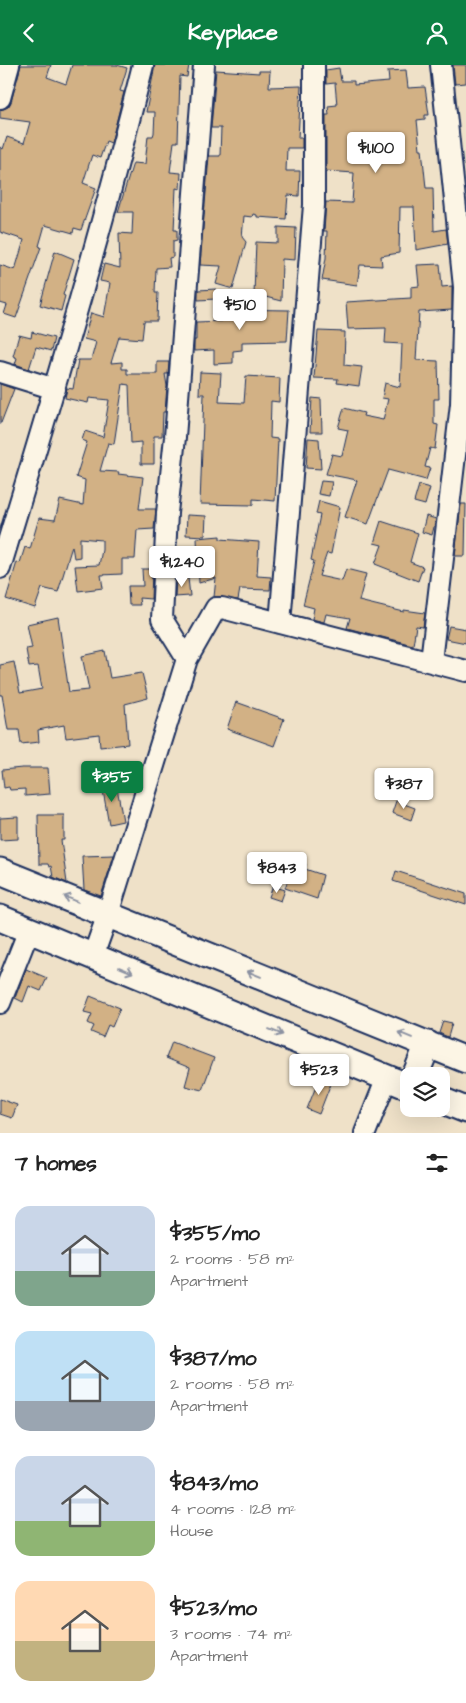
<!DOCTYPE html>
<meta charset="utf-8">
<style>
:root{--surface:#fff;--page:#f6f6f6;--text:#222;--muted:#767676;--accent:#0b8043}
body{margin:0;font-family:"Architects Daughter",sans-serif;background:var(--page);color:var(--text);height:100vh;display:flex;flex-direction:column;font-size:19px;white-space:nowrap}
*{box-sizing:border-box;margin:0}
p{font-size:16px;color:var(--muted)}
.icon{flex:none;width:28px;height:28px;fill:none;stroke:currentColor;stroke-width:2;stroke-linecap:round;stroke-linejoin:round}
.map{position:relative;height:1068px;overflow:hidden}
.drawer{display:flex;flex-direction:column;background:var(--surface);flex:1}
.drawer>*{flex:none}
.fabs{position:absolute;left:400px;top:1002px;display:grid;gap:10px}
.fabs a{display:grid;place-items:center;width:50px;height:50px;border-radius:10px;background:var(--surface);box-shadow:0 5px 20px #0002;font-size:25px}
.price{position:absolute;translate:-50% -42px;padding:0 11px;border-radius:5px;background:#fff;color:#222;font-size:16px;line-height:32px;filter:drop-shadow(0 1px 2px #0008)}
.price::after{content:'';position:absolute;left:50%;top:30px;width:15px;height:11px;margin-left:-8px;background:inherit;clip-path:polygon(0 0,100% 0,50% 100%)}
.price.selected{background:var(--accent);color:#fff}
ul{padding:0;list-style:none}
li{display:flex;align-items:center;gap:15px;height:125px;padding:0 15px}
li span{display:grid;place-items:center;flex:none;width:140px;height:100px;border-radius:15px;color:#555}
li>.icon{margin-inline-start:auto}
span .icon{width:60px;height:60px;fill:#fffc;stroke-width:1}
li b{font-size:21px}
h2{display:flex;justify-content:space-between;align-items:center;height:60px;padding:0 15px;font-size:21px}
header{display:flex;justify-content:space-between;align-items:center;height:65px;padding:0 15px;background:var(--accent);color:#fff;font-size:22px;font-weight:700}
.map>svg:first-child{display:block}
</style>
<header><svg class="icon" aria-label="back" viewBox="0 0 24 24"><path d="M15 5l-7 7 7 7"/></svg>Keyplace<svg class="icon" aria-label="person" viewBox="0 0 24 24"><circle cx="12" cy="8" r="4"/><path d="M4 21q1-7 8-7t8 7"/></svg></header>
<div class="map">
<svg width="466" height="1068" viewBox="0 0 466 1068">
<rect width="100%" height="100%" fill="#efe1c8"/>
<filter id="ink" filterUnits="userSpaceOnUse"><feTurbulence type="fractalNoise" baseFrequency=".02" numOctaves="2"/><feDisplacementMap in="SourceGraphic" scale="10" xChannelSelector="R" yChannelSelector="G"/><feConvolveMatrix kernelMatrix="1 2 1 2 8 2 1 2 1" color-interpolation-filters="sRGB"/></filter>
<g filter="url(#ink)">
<path fill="#d2b185" stroke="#1b2f5e" d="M21,0H51L47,12L66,19L72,0H117L127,3L120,26L124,27L111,78L106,76L100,93L92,90L83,118L96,123L81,165L74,163L73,168L45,160L39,181L41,182L16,253L4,249L7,240L0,238V200L15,205L24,175L0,167V82L3,84L7,72L24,78L30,57L0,53V45L8,42L11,37Z
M155,0H189L187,12L180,11L178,77H174L170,107L181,108L180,124L176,123L174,165H177V175L173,176V192L169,193L170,202L156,203L155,228H158L157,256H144L142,274L119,272L111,298L122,297V304H127V309H157V297H169L168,309H165L167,321L165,347H163L162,371H154V399H141V377L131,378L129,320L123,319L114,379L108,378L100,406L119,407L118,409L143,412L139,444H156L154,464L137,465L135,494H122V509L101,510L103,523L78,526L75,501L99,500L102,485V475L80,473V492L74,493L72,481L58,527L42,523L35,543L6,534L17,497L20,498L25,482L30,484L39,453L55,455L60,435L83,440L85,415L76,412L87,377L82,375L85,366L103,372L109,335L89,333L88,338L65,333L67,323L73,324L78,295H91L96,277L84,274L91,248L104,252L110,218L100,216L104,199L120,203L119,168L132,169L133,147H118L133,98L145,99L148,71H153L154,68L155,47H146Z
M453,0H466V18L455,19Z
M339,3L341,16H354V20L389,17L388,6L406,5L408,23L425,22L429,50H425V54L417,55L420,84H422L426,123H433L434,166L446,164L448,179L416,185L414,142H400L399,188L381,191L382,201L360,200L357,220L322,215L326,193L327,166H324L326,137L352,138L354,108L326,106V50H329L328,41L337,40L335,18L326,19V5Z
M216,5L259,8V6H270L269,22L301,21L298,73H302V83H287L286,106H300L299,131L288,130L286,154L257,152V150L253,149L252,152L244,151L242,172L246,177L233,224L216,219L221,201L200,200L209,91H220L221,63H211Z
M278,162L296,163L295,195L282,194L281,236L254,229L256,177L278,178Z
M55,186L74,194L63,230L65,231L61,246L40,240Z
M440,199L442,222L452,221V245L419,247L416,295L438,296L439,334H434V359L438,360L435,384L430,383L425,402L430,403L426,415L388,405L368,459L345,452L357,415L326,409L332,389L342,391L348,365L338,363L344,343L364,348L363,351L383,355L388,334L382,333L385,318L400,322L402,279L385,278L386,263L348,264L346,237L411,233V222L419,221L417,200Z
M216,224V234L198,235V225Z
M222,244L289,245L287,276L242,277V285L233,286V298L214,299V285L194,286V275H196V257L222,256Z
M318,266L345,267L344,300L362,302L359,321L337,318L338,314L314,313Z
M32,267L54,273L51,286L36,282L29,304L15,299L17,293L13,291L19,270L31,273Z
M200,307L221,308L219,337L244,338L246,311L280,313L279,337L271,336L270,373L278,374L275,436L253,434V440L200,439L204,329H199Z
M0,319L14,324L1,358H0Z
M312,333L321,334L322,367H310Z
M308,373L319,374L321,404L306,403Z
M321,416L332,417L329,431L318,429Z
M419,420L430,423L425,440L414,437Z
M319,436L340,442L331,489L327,488L319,511L342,516L346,504L366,509L359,536L404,547V545L425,548L423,562L416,561L413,580L347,563L350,553L326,549L324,557L312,554L314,543L303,540L314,496L311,495L320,450L316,449Z
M461,439H466L465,491H455Z
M187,450L206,451L205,471L186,470Z
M426,451L436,454L432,470L422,467Z
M381,456L418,468L410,497L423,502L418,516L375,499L382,480L374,478Z
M220,471V474L259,477L257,511L271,512L270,525L240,524L238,535L214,532L216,513L199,518L197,473Z
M142,504H152L151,534L139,533L140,540H129L128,521H143Z
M188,513L190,531L175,532L176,514Z
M58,552L69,627L89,625L82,591L105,586L110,613L142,608L148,633L125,639L128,679L100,682L99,669L66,673L64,660L38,665L39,677L21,679L19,665H8L2,630H0V600L14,597L20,628L42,624L38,601L29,602L26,584L32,583L27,559Z
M449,561L466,564V578L446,574Z
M236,637L284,654L274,681L227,664Z
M22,703H48L50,729L25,731V724L10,725L9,722L4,723L2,705Z
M116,717L123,756L109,759L102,720Z
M396,736L415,743L411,755L392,748Z
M38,750H64V775H61L67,818L53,812L51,801L49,802L48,799H39Z
M18,752V774L0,775V753Z
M114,790L101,831L84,825L82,791Z
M295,795L306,799L305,804L323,810L317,834L285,823Z
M396,806L466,829V840L393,816Z
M273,821L285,825L281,836L269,832Z
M26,904L47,913L41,926L29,921L23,937L15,933Z
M90,931L120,943L112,962L108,960L103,972L91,967L94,961L88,958L92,949L84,947Z
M443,956L452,958L448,972L439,968Z
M172,977L214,993L202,1025L185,1021L190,1003L166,993Z
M319,1014L331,1018L319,1049L307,1044Z
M0,1034L17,1040L12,1053L0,1049Z"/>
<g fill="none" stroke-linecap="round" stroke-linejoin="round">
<defs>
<path id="minor" d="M0,33L9,0
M0,307L55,324
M0,503C51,336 101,169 143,0
M280,558L314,140V0
M187,594L162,554L167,448L175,372L204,0
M431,596L461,339L464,222L441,0
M93,891L108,849L187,594L216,543H222L466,606
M0,938L29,865
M365,1068L387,1013"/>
<path id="major" d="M0,806L466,995
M0,853L409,1022
M415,1011L428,979
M441,1035L466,1045"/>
</defs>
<use href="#minor" stroke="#1b2f5e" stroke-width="24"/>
<use href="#major" stroke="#1b2f5e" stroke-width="29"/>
<use href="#minor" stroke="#fcf5e5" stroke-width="20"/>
<use href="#major" stroke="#fcf5e5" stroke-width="25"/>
</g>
<defs><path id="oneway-shaft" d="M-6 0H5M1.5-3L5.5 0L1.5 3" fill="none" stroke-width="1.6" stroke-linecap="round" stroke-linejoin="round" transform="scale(1.25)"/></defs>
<g stroke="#8c92a2">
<use href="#oneway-shaft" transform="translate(71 834) rotate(-158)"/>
<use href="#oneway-shaft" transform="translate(126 905) rotate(22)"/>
<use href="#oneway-shaft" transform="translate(254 909) rotate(-158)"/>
<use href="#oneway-shaft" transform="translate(276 967) rotate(22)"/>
<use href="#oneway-shaft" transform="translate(405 970) rotate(-158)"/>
</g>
</g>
</svg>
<div class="fabs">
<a><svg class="icon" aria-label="layers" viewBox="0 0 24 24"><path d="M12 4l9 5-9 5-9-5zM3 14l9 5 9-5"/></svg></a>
</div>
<b class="price" style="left:376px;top:109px">$1,100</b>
<b class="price" style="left:240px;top:266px">$510</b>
<b class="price" style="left:182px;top:523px">$1,240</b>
<b class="price selected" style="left:112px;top:738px">$355</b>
<b class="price" style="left:404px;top:745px">$387</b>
<b class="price" style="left:277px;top:829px">$843</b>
<b class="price" style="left:319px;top:1031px">$523</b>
</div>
<section class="drawer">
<h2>7 homes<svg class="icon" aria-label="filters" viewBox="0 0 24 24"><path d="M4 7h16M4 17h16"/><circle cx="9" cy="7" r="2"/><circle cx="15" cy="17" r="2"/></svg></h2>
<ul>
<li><span style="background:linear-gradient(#c9d6e8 65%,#7fa58c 0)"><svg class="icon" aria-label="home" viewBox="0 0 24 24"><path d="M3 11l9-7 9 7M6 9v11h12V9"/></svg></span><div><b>$355/mo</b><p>2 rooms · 58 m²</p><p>Apartment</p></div></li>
<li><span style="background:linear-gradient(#bfe0f5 70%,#9aa5b1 0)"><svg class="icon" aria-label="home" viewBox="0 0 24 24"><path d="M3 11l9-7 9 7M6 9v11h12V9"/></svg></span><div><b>$387/mo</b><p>2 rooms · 58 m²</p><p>Apartment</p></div></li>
<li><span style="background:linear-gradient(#c9d6e8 65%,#8fb573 0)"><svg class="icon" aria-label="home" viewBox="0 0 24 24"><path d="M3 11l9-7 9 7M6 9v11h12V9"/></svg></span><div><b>$843/mo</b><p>4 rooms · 128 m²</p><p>House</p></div></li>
<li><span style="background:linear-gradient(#ffd9b3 60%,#c2b280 0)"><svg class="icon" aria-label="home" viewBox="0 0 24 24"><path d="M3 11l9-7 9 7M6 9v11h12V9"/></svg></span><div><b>$523/mo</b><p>3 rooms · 74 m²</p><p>Apartment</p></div></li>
</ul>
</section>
